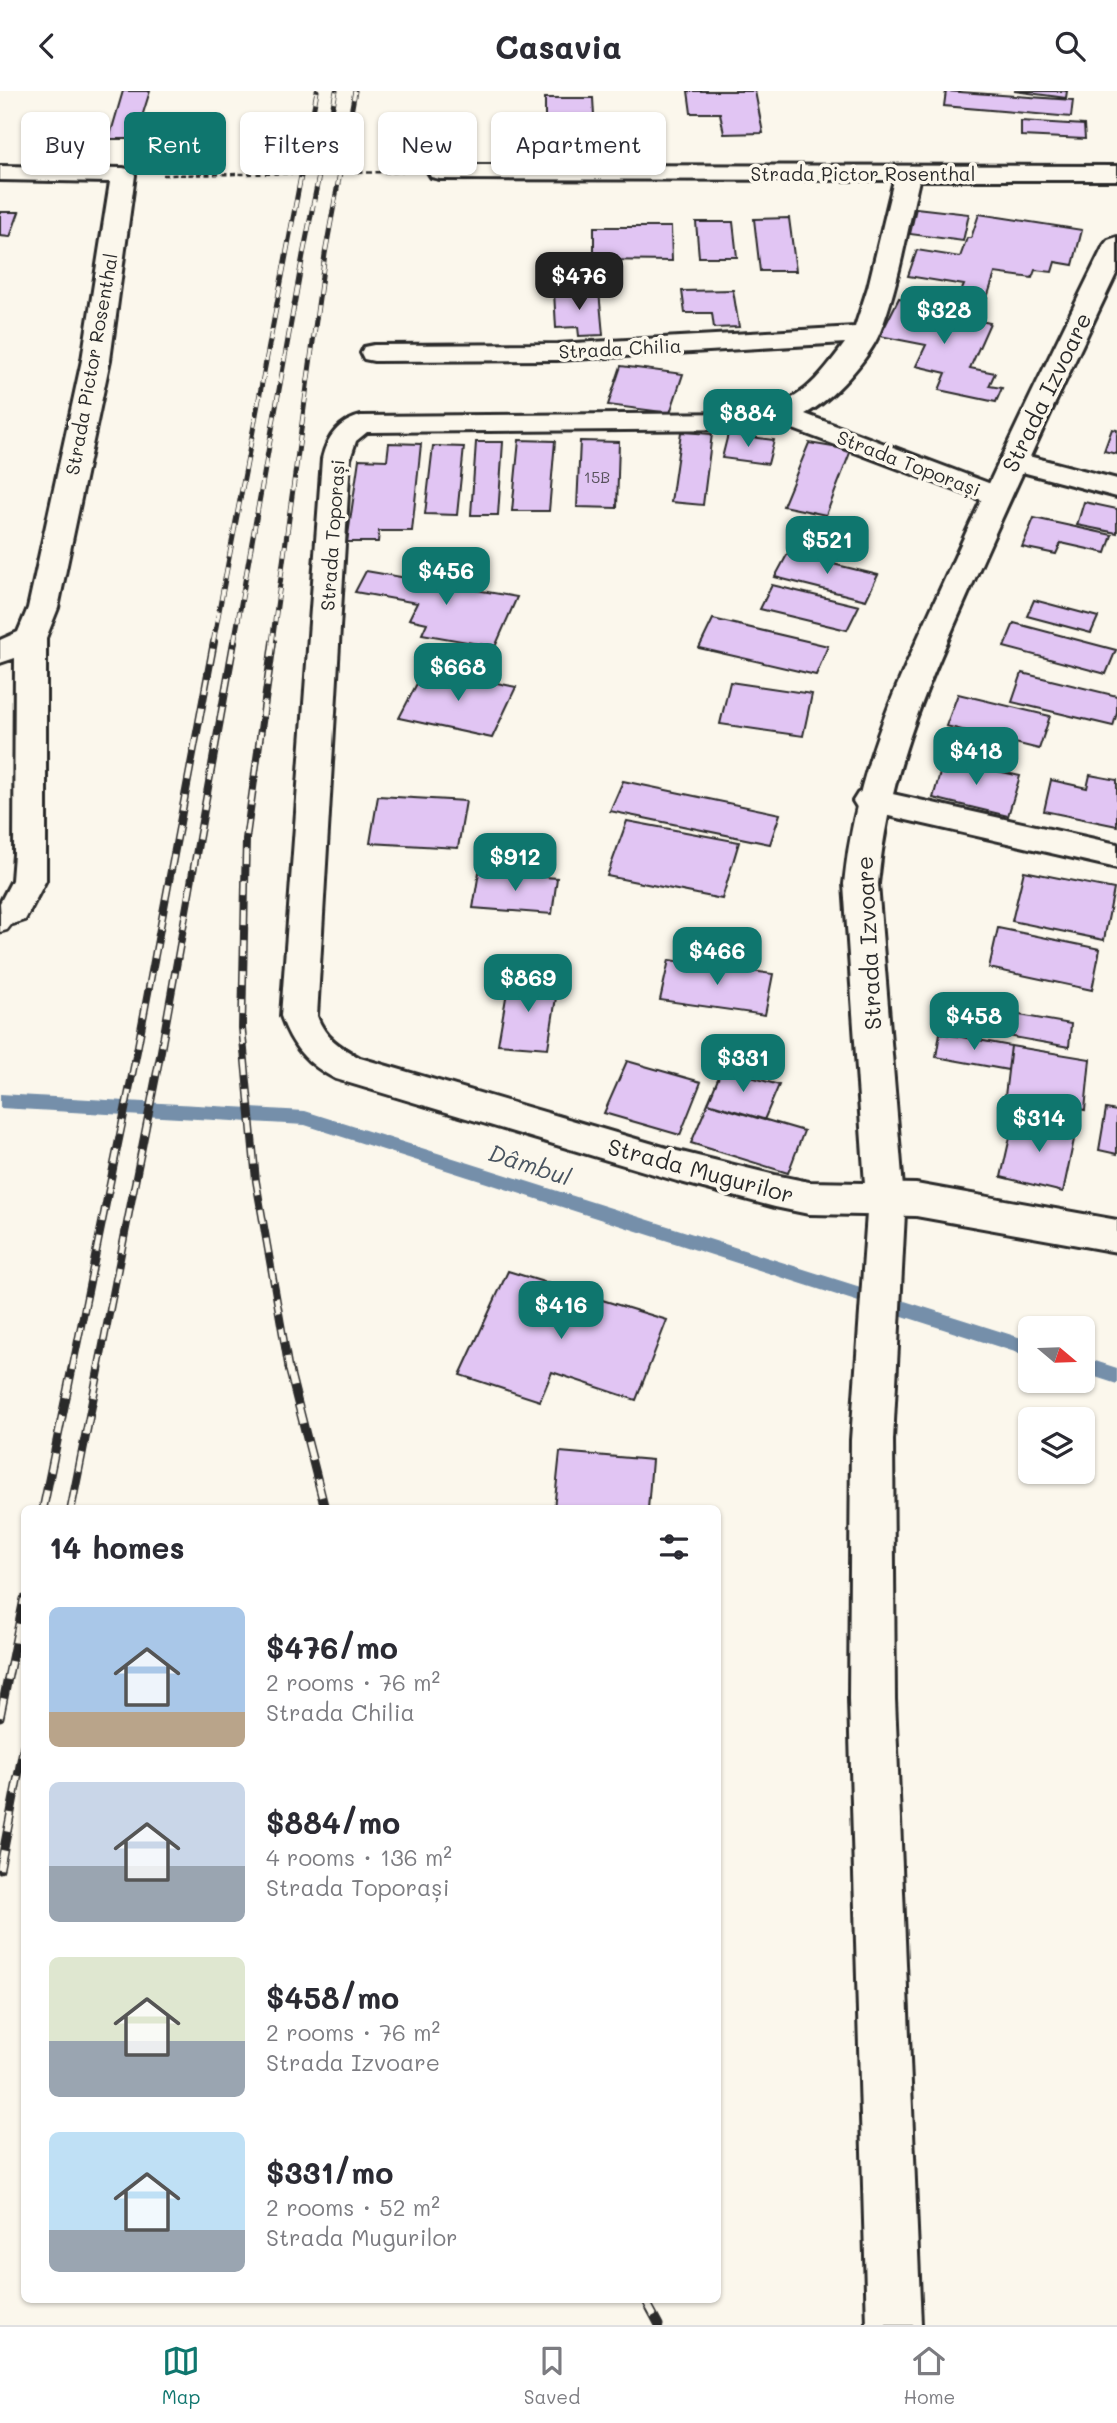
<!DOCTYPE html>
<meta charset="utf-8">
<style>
:root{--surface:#fff;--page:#f2f2f3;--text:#2b2b33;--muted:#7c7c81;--line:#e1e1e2;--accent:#0f766e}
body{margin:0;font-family:Mali,sans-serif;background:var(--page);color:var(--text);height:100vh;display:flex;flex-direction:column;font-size:26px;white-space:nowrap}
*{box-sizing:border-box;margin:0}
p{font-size:23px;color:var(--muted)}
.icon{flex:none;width:38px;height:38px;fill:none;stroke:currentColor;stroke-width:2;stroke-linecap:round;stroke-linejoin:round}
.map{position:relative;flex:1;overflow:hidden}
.panel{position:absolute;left:21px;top:1414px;width:700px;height:798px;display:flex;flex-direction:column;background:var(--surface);border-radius:10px;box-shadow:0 2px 5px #0004}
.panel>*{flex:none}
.guide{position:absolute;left:21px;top:21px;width:700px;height:63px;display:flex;gap:14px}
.needle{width:46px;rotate:109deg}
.buttons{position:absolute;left:1018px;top:1225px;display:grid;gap:14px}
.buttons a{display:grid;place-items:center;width:77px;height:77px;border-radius:10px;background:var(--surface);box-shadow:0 2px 5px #0004;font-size:35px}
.price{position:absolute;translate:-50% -60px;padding:0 16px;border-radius:14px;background:var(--accent);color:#fff;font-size:23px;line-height:46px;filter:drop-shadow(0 2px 4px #0008)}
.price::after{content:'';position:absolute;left:50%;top:42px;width:21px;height:16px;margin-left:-10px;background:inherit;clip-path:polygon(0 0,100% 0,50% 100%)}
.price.selected{background:#222;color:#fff}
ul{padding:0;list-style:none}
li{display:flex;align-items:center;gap:21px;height:175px;padding:0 28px}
li span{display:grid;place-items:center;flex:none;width:196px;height:140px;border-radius:10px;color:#555}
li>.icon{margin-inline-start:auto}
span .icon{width:84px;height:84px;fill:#fffc;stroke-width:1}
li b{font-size:30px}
h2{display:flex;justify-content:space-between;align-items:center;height:84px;padding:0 28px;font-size:30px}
.pill{padding:0 24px;border-radius:10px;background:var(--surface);box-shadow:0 2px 5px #0004;font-size:24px;line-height:63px}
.pill.selected{background:var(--accent);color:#fff}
header{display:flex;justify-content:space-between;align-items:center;height:91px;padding:0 28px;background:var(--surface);font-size:32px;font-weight:700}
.tabs{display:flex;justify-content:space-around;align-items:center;height:98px;border-top:2px solid var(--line);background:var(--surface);font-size:19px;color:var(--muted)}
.tabs a{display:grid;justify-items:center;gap:4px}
.tabs .selected{color:var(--accent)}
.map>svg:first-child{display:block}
</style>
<header><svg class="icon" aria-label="back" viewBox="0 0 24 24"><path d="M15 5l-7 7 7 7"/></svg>Casavia<svg class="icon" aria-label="search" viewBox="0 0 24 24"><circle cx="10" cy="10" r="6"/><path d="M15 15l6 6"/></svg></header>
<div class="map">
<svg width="1117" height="2234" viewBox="0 0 1117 2234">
<rect width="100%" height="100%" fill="#fbf7ec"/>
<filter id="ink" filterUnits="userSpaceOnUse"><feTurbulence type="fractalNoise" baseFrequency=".0143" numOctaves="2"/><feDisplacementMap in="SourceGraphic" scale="14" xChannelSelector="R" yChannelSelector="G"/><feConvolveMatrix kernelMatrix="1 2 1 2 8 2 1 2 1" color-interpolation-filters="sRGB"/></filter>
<g filter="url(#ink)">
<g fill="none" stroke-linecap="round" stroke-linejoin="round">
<path fill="#748faa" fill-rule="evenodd" d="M0,1003L305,1020L1031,1250V1266L305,1034L0,1017Z
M1083,1266L1117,1277V1293L1083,1282Z"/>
</g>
<path fill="#e1c5f3" stroke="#2b2b2b" stroke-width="2" d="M123,0H150L135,48H109Z
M688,0H755L763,42L724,43L720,22H691Z
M946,0L1073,9L1071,26L944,15Z
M1014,0H1067L1066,7Z
M545,7H593L595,42L557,43V32H545Z
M1021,30L1084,34L1085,48L1021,45Z
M916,117L969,123L963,150L910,143Z
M0,121H19L10,146L0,145Z
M979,123L1082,139L1073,174L1055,171L1052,181L1035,179L1032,187L995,182L987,207L960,203L964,194L908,185L917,159L960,166L967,147H971Z
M789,127L796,180H760L754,128Z
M696,131H733L737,166H699Z
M594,136H671L672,170L594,169Z
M733,199L739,236L714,237L712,222H685L682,200Z
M599,200L603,244L579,245L578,236L556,237L554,201Z
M899,207L934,214L931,220L990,232L970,277L995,282L989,295L1002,297L996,311L939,299L946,282L916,275L926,254L880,245Z
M621,275L683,283L670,322L608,314Z
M1112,338L1117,339V363L1104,360Z
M681,341L712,343L703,414L671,411Z
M728,343L774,349L768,373L722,367Z
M519,349L555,350L549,420H512Z
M580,350L619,351L617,417L577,416Z
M476,351H503L498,424H471Z
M389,352L421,353L412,440H379L378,451H347L359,368L387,369Z
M809,352L851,359L826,424L783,415Z
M433,355L464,356L457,424L425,423Z
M1084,411L1117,418V442L1077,434Z
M1034,427L1112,444L1106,462L1061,452L1056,463L1022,456Z
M788,462L878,484L866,509L775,486Z
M366,480L517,506L495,556L422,543L427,532L409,528L417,512L355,501Z
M772,494L859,515L847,539L760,518Z
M1034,509L1098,526L1091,542L1027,525Z
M713,528L828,555L816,584L699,557Z
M1014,532L1116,559L1106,583L1004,556Z
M425,577L516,596L492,647L399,627Z
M1022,582L1117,605V622L1113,635L1012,611Z
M730,591L812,603L803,645L720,633Z
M958,603L1050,625L1039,658L946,635Z
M944,668L1020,685L1008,725L933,707Z
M1090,684L1117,689V735L1044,720L1051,689L1087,697Z
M623,690L780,723L770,753L610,720Z
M378,705L466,710L458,757L370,752Z
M627,730L739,751L722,808L607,785Z
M1024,780L1114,798L1104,849L1012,830Z
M479,781L557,787L552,823L473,817Z
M998,837L1100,858L1092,899L989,877Z
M669,869L773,883L765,924L660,909Z
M509,889L558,894L548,957L498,953Z
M962,914L1071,933L1069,956L958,936Z
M940,942L1011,955L1008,979L936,966Z
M1011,955L1090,968L1085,1019L1005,1005Z
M627,970L701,991L680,1044L604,1022Z
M722,978L779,994L764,1029L708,1012Z
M708,1012L804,1040L788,1082L691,1052Z
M1106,1018L1117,1020V1063L1099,1059Z
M1015,1024L1076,1039L1063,1101L1001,1086Z
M508,1180L667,1229L636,1309L552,1281L540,1310L460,1284Z
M560,1361L652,1369L648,1418H554Z"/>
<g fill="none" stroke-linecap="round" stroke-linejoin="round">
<defs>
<path id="service" d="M13,813L20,815L22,820L7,839L0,841V822Z"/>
<path id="minor" d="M440,74L1117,75V89H919C907,139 899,193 880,241C870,267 831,310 805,323L1007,399L1011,405L1007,411L997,414L987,411L780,333L749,338L367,341L356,350L350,368L317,925C325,947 340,956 360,967L677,1060L775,1084L809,1091L916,1093L1117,1129V1161L916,1125L809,1123L775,1116L677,1090L336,988C307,973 292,956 281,925L322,368C327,346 339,330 361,325L749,322C799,313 816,291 845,252L557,269L374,270L364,268L361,262L364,256L374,254L557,253L855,236L868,196L894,89L440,88L431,86L428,81L431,76Z
M0,75L123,77L132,79L135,84L110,269L58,517L46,547V789L25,829L13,833L1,829L0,812L12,789L14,763L15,567L0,572V549L18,541L28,517L82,269L110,91L0,89Z
M1013,361L1117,388V406L1003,376L999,370L1003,364Z
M870,698L1117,753V777L858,718L853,710L858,702Z"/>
<path id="tertiary" d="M1117,146V181C1069,282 1021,383 976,485C929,592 889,675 878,793L905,1122L893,1349L895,1608L921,2234H867L849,1608L851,1349L867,1122L844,793C856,673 900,587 949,479C999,369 1051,262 1104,154L1108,149Z"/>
</defs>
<use href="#service" stroke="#2b2b2b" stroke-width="5"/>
<use href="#minor" stroke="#2b2b2b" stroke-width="6"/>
<use href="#tertiary" stroke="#2b2b2b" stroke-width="6"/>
<path stroke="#2b2b2b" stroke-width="2.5" stroke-dasharray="5 3.5" stroke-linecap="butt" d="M163,84L403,81"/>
<use href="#service" fill="#fbf7ec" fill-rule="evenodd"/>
<use href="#minor" fill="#fbf7ec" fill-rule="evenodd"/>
<use href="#tertiary" fill="#fbf7ec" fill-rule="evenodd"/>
<defs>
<path id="rail-far2" d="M213,552L317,0
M234,552L303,164L336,0
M272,552L325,163L355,0"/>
<path id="rail-far1" d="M273,551L246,748L242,937L256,1090L289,1279
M72,1279L137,960L214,551
M98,1279L161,960L234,551"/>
<path id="rail" d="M289,1277L325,1418
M43,1418L72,1277
M71,1418L99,1277
M0,1626L24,1508
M0,1778L24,1654
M645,2208L659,2234"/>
</defs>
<use href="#rail-far2" stroke="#2b2b2b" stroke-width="5"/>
<use href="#rail-far1" stroke="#2b2b2b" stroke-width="8"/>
<use href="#rail" stroke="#2b2b2b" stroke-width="9"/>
<use href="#rail-far2" stroke="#fbf7ec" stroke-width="3.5" stroke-dasharray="11" stroke-linecap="butt"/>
<use href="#rail-far1" stroke="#fbf7ec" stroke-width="5" stroke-dasharray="15" stroke-linecap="butt"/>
<use href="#rail" stroke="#fbf7ec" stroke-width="6" stroke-dasharray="19" stroke-linecap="butt"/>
</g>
</g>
<g text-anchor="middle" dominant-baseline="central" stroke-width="7" stroke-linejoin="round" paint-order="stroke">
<g font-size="16" fill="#58525d">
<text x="597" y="385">15B</text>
</g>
<g font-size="19" fill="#2b2b2b" stroke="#fbf7ec">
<text x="863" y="82">Strada Pictor Rosenthal</text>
<text transform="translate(620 257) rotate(-3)">Strada Chilia</text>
<text transform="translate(91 273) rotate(-80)">Strada Pictor Rosenthal</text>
<text transform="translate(909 372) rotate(21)">Strada Toporași</text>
<text transform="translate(332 444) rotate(-86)">Strada Toporași</text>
</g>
<g font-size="23" fill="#2b2b2b" stroke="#fbf7ec">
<text transform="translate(1046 301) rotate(-64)">Strada Izvoare</text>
<text transform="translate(868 852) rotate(-93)">Strada Izvoare</text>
<text transform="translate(701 1079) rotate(15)">Strada Mugurilor</text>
</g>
<g font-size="24" font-style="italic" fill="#495460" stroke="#fbf7ec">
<text transform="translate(530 1073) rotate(18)">Dâmbul</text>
</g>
</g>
</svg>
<div class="buttons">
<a><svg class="needle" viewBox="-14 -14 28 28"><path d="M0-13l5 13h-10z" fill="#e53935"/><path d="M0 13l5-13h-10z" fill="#7c7c81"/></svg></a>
<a><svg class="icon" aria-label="layers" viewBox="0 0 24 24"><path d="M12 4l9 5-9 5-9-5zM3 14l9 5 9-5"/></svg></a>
</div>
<b class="price selected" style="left:579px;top:221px">$476</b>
<b class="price" style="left:944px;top:255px">$328</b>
<b class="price" style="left:748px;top:358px">$884</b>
<b class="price" style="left:827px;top:485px">$521</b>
<b class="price" style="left:446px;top:516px">$456</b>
<b class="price" style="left:458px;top:612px">$668</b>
<b class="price" style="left:976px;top:696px">$418</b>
<b class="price" style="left:515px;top:802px">$912</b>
<b class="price" style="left:717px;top:896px">$466</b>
<b class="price" style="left:528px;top:923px">$869</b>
<b class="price" style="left:974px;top:961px">$458</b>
<b class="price" style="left:743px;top:1003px">$331</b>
<b class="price" style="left:1039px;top:1063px">$314</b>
<b class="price" style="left:561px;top:1250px">$416</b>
<div class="guide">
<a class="pill">Buy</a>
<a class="pill selected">Rent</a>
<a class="pill">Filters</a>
<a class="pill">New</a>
<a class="pill">Apartment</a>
</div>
<section class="panel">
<h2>14 homes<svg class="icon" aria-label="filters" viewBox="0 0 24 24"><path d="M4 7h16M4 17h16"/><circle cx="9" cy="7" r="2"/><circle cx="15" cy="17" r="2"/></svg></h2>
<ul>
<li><span style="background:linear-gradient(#a9c7e8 75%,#b9a48a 0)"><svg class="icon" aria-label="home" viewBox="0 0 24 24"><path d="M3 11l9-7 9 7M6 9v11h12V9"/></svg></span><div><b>$476/mo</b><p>2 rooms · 76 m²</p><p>Strada Chilia</p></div></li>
<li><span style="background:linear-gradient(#c9d6e8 60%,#9aa5b1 0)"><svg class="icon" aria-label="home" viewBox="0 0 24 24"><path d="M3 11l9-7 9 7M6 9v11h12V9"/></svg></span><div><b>$884/mo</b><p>4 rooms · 136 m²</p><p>Strada Toporași</p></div></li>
<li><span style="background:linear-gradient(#dfe7d0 60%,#9aa5b1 0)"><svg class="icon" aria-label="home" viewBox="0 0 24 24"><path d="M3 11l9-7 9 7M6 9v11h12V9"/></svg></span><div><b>$458/mo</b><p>2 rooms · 76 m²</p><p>Strada Izvoare</p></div></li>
<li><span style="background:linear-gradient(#bfe0f5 70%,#9aa5b1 0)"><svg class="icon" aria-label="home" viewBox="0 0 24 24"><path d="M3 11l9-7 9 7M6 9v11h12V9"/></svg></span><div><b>$331/mo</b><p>2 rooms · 52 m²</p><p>Strada Mugurilor</p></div></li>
</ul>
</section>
</div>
<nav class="tabs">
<a class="selected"><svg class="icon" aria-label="map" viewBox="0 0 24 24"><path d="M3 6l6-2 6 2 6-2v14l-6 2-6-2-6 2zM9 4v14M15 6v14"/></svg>Map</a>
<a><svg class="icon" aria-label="saved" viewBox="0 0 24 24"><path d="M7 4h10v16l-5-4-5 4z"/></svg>Saved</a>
<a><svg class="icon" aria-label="home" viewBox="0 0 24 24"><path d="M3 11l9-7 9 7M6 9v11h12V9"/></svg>Home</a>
</nav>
